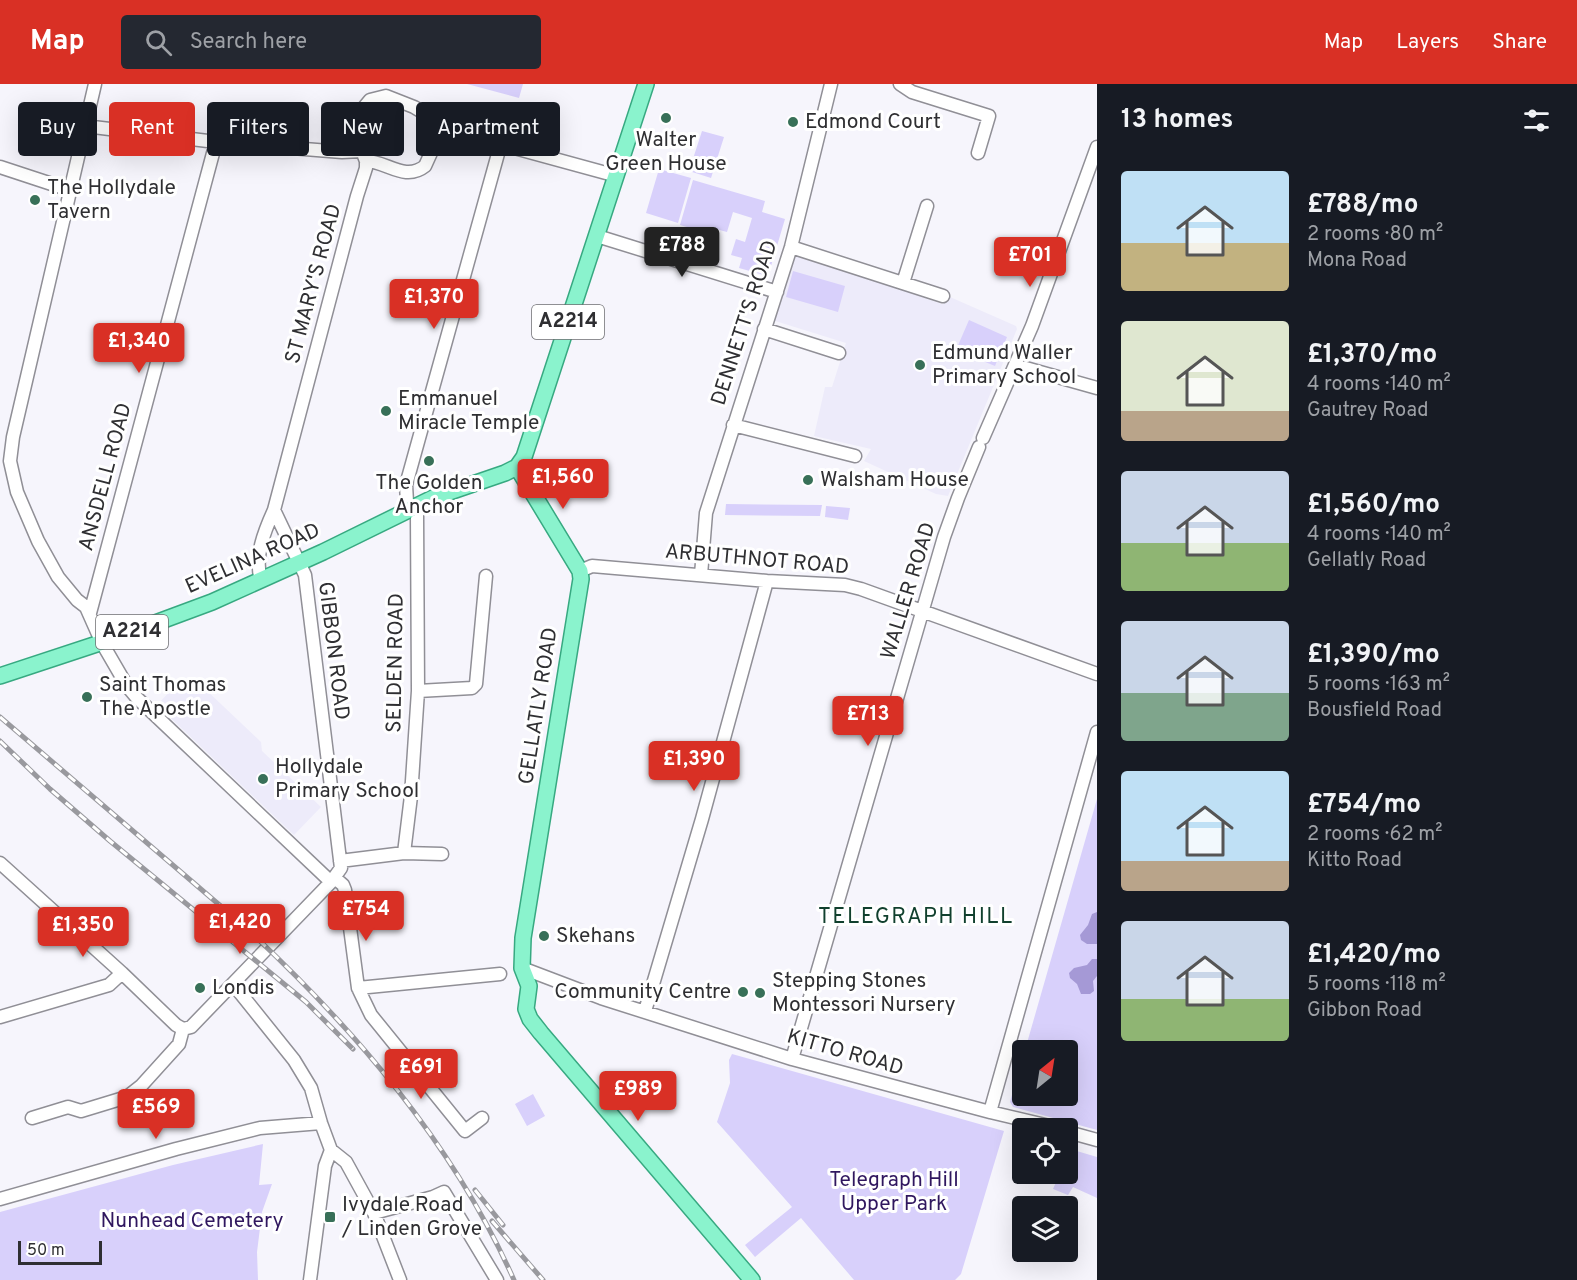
<!DOCTYPE html>
<meta charset="utf-8">
<style>
:root{--surface:#171b24;--page:#242831;--text:#f1f3f6;--muted:#9ea1a6;--accent:#d93025}
body{margin:0;font-family:Overpass,sans-serif;background:var(--page);color:var(--text);height:100vh;display:flex;flex-direction:column;font-size:22px;white-space:nowrap}
*{box-sizing:border-box;margin:0}
p{font-size:20px;color:var(--muted)}
.icon{flex:none;width:33px;height:33px;fill:none;stroke:currentColor;stroke-width:2;stroke-linecap:round;stroke-linejoin:round}
.map{position:relative;flex:1;overflow:hidden}
.drawer{display:flex;flex-direction:column;background:var(--surface);width:480px}
.drawer>*{flex:none}
.top-card{position:absolute;left:18px;top:18px;width:570px;height:54px;display:flex;gap:12px}
.needle{width:39px;rotate:30deg}
.tools{position:absolute;left:1012px;top:956px;display:grid;gap:12px}
.tools a{display:grid;place-items:center;width:66px;height:66px;border-radius:6px;background:var(--surface);box-shadow:0 6px 24px #0002;font-size:30px}
.scale{position:absolute;left:18px;bottom:15px;width:84px;box-sizing:border-box;padding-left:6px;border:3px solid #2f2f32;border-top:0;font-size:16px;line-height:21px;white-space:nowrap;color:#2f2f32;-webkit-text-stroke:4px #fff;paint-order:stroke}
.price{position:absolute;translate:-50% -51px;padding:0 14px;border-radius:6px;background:var(--accent);color:#fff;font-size:20px;line-height:39px;filter:drop-shadow(0 2px 3px #0008)}
.price::after{content:'';position:absolute;left:50%;top:36px;width:18px;height:14px;margin-left:-9px;background:inherit;clip-path:polygon(0 0,100% 0,50% 100%)}
.price.selected{background:#222;color:#fff}
ul{padding:0;list-style:none}
li{display:flex;align-items:center;gap:18px;height:150px;padding:0 24px}
li span{display:grid;place-items:center;flex:none;width:168px;height:120px;border-radius:6px;color:#555}
li>.icon{margin-inline-start:auto}
span .icon{width:72px;height:72px;fill:#fffc;stroke-width:1}
li b{font-size:26px}
h2{display:flex;justify-content:space-between;align-items:center;height:72px;padding:0 24px;font-size:26px}
.chip{padding:0 21px;border-radius:6px;background:var(--surface);box-shadow:0 6px 24px #0002;font-size:21px;line-height:54px}
.chip.selected{background:var(--accent);color:#fff}
header{display:flex;align-items:center;gap:36px;box-sizing:border-box;height:84px;padding:0 30px;background:var(--accent);color:#fff}
header strong{font-size:28px}
nav{display:flex;gap:33px;margin-inline-start:auto;font-size:21px}
.search{width:420px;height:54px;background:var(--page);display:flex;align-items:center;gap:15px;box-sizing:border-box;padding:0 21px;border-radius:6px;color:var(--muted);font-size:22px}
main{display:flex;flex:1;min-height:0}
.map>svg:first-child{display:block}
</style>
<header>
<strong>Map</strong>
<div class="search"><svg class="icon" aria-label="search" viewBox="0 0 24 24"><circle cx="10" cy="10" r="6"/><path d="M15 15l6 6"/></svg>Search here</div>
<nav><a>Map</a><a>Layers</a><a>Share</a></nav>
</header>
<main>
<div class="map">
<svg width="1097" height="1196" viewBox="0 0 1097 1196">
<rect width="100%" height="100%" fill="#f6f5fc"/>
<path fill="#edebfa" d="M799,170L942,220L950,213L1016,242L1017,245L948,412L936,410L864,377L871,365L814,352L825,303H832L846,259L772,236L790,174Z
M200,594L203,603L261,658L262,667L321,723L294,751L157,621L174,603Z"/>
<path fill="#d8d0fb" d="M467,0H523L519,14Z
M702,47L724,53L711,94L689,87Z
M659,85L691,94L678,139L646,129Z
M693,96L765,117L762,128L785,135L768,192L739,184L742,174L731,171L736,155L745,158L752,134L733,128L727,148L712,144L710,150L680,141Z
M793,187L845,202L838,228L786,213Z
M969,236L1007,253L995,282L956,266Z
M726,420L822,421L820,432L725,431Z
M826,422L850,424L848,436L825,433Z
M1097,715V1046L1013,1023L1010,1018L1023,972V1011H1068V966H1025Z
M732,970L1004,1047L961,1190L955,1196H854L801,1134L755,1173L745,1161L792,1123L717,1038L730,999L729,976Z
M533,1010L545,1032L527,1042L515,1020Z
M263,1060L259,1101L272,1100L262,1128L257,1168L258,1196H0V1128L173,1081Z
M1070,1065L1097,1073V1114L1073,1103L1068,1111L1053,1105L1060,1089H1068Z"/>
<path fill="#a599d6" d="M1097,828V860H1087L1081,856L1080,851L1088,841L1092,830Z
M1092,875H1097V892L1093,897L1094,907L1090,910H1081L1077,900L1070,894L1069,889L1074,884L1087,881Z"/>
<g fill="none" stroke-linecap="round" stroke-linejoin="round">
<defs>
<path id="minor" d="M95,0L13,353L10,377L17,408L38,457L58,493L77,516L86,523L102,559L127,602L137,614L331,798
M900,0L912,8L989,32L978,69
M85,42L216,58L342,68L362,67
M366,77C386,77 405,98 425,82L440,49L446,43
M0,83L70,106
M597,152L777,208
M791,163L943,212
M903,199L927,122
M764,245L839,269
M1015,281L1097,304
M733,341L855,372
M983,354L1032,242L1097,63
M580,487L592,482L767,497L845,501L861,505L1097,590
M701,491L706,429L791,163L831,0
M261,496C254,473 264,448 274,426L357,112L366,84V77L356,51L358,35L360,28L370,16L386,12L414,23L456,48L617,92
M90,529L216,58
M418,607L472,604L476,600L486,492
M404,769L411,712L418,607L417,431L407,418L406,401L501,59
M340,777L404,769L442,770
M0,779L122,889L176,941L183,945
M335,794L343,801L345,806L358,904L371,931L465,1047L482,1034
M522,884L601,914L792,975L990,1028L1058,1044
M233,900L294,976L311,1004L321,1039L331,1066L346,1078L374,1129L400,1196
M358,904L500,890
M645,927L702,735L767,497
M0,933L109,901L122,889
M183,945L191,943L331,798L341,784L305,491L274,426
M792,975L944,453L958,414L979,363
M990,1028L1097,648
M32,1034L68,1023L81,1027L127,1013L141,1002L179,960L183,945
M1068,1048L1097,1056
M0,1115L176,1065L260,1044L321,1039
M374,1129L433,1113L444,1108L497,1196
M310,1196L325,1082L331,1066"/>
<path id="major" d="M517,383L580,487L581,495L523,854L522,884L529,902L526,925L530,935L541,949L752,1196
M0,592L115,554L212,518L323,468L435,413L505,389L517,383L524,373L646,0"/>
</defs>
<use href="#minor" stroke="#908f96" stroke-width="15"/>
<use href="#major" stroke="#37a981" stroke-width="18"/>
<use href="#minor" stroke="#fff" stroke-width="12"/>
<use href="#major" stroke="#8af3cd" stroke-width="15"/>
<defs>
<path id="rail" d="M0,633L244,842C353,943 453,1059 514,1196
M0,657L50,705L110,757L306,918L353,965
M475,1106L503,1141
M492,1137L543,1196"/>
</defs>
<use href="#rail" stroke="#99999e" stroke-width="5"/>
<use href="#rail" stroke="#fff" stroke-width="3" stroke-dasharray="9" stroke-linecap="butt"/>
</g>
<g fill="#387058" stroke="#fff" stroke-width="2">
<circle cx="666" cy="34" r="6"/>
<circle cx="793" cy="38" r="6"/>
<circle cx="35" cy="116" r="6"/>
<circle cx="920" cy="281" r="6"/>
<circle cx="386" cy="327" r="6"/>
<circle cx="429" cy="377" r="6"/>
<circle cx="808" cy="396" r="6"/>
<circle cx="87" cy="613" r="6"/>
<circle cx="263" cy="695" r="6"/>
<circle cx="544" cy="852" r="6"/>
<circle cx="200" cy="904" r="6"/>
<circle cx="743" cy="908" r="6"/>
<circle cx="760" cy="909" r="6"/>
<rect x="324" y="1127" width="12" height="12" rx="3"/>
</g>
<g text-anchor="middle" dominant-baseline="central" stroke-width="6" stroke-linejoin="round" paint-order="stroke">
<g fill="#fff" stroke="#6d6d70" stroke-width="1.5">
<rect x="532" y="221" width="72" height="34" rx="4.5"/>
<rect x="96" y="531" width="72" height="34" rx="4.5"/>
</g>
<g font-size="20" font-weight="bold" fill="#2f2f32">
<text x="568" y="238">A2214</text>
<text x="132" y="548">A2214</text>
</g>
<g font-size="21" fill="#2f2f32" stroke="#fff" text-anchor="start">
<text x="805" y="38">Edmond Court</text>
<text x="666" y="56" text-anchor="middle">Walter<tspan x="666" dy="24">Green House</tspan></text>
<text x="47" y="104">The Hollydale<tspan x="47" dy="24">Tavern</tspan></text>
<text x="932" y="269">Edmund Waller<tspan x="932" dy="24">Primary School</tspan></text>
<text x="398" y="315">Emmanuel<tspan x="398" dy="24">Miracle Temple</tspan></text>
<text x="820" y="396">Walsham House</text>
<text x="429" y="399" text-anchor="middle">The Golden<tspan x="429" dy="24">Anchor</tspan></text>
<text x="99" y="601">Saint Thomas<tspan x="99" dy="24">The Apostle</tspan></text>
<text x="275" y="683">Hollydale<tspan x="275" dy="24">Primary School</tspan></text>
<text x="556" y="852">Skehans</text>
<text x="772" y="897">Stepping Stones<tspan x="772" dy="24">Montessori Nursery</tspan></text>
<text x="212" y="904">Londis</text>
<text x="731" y="908" text-anchor="end">Community Centre</text>
<text x="342" y="1121">Ivydale Road<tspan x="342" dy="24">/ Linden Grove</tspan></text>
</g>
<g font-size="21" fill="#2f2f32" stroke="#fff">
<text transform="translate(314 200) rotate(-75)">ST MARY'S ROAD</text>
<text transform="translate(745 239) rotate(-72)">DENNETT'S ROAD</text>
<text transform="translate(106 393) rotate(-75)">ANSDELL ROAD</text>
<text transform="translate(253 475) rotate(-24)">EVELINA ROAD</text>
<text transform="translate(757 476) rotate(5)">ARBUTHNOT ROAD</text>
<text transform="translate(909 507) rotate(-73)">WALLER ROAD</text>
<text transform="translate(333 567) rotate(83)">GIBBON ROAD</text>
<text transform="translate(396 579) rotate(-89)">SELDEN ROAD</text>
<text transform="translate(539 622) rotate(-81)">GELLATLY ROAD</text>
<text transform="translate(845 969) rotate(16)">KITTO ROAD</text>
</g>
<g font-size="21" fill="#30175f" stroke="#fff">
<text x="894" y="1096">Telegraph Hill<tspan x="894" dy="24">Upper Park</tspan></text>
<text x="192" y="1137">Nunhead Cemetery</text>
</g>
<g font-size="22" letter-spacing="1.5" fill="#11402e" stroke="#fff">
<text x="916" y="833">TELEGRAPH HILL</text>
</g>
</g>
</svg>
<div class="tools">
<a><svg class="needle" viewBox="-14 -14 28 28"><path d="M0-13l5 13h-10z" fill="#e53935"/><path d="M0 13l5-13h-10z" fill="#9ea1a6"/></svg></a>
<a><svg class="icon" aria-label="locate" viewBox="0 0 24 24"><circle cx="12" cy="12" r="6"/><path d="M12 2v4M12 18v4M2 12h4M18 12h4"/></svg></a>
<a><svg class="icon" aria-label="layers" viewBox="0 0 24 24"><path d="M12 4l9 5-9 5-9-5zM3 14l9 5 9-5"/></svg></a>
</div>
<div class="scale">50 m</div>
<b class="price selected" style="left:682px;top:194px">£788</b>
<b class="price" style="left:1030px;top:204px">£701</b>
<b class="price" style="left:434px;top:246px">£1,370</b>
<b class="price" style="left:139px;top:290px">£1,340</b>
<b class="price" style="left:563px;top:426px">£1,560</b>
<b class="price" style="left:868px;top:663px">£713</b>
<b class="price" style="left:694px;top:708px">£1,390</b>
<b class="price" style="left:366px;top:858px">£754</b>
<b class="price" style="left:240px;top:871px">£1,420</b>
<b class="price" style="left:83px;top:874px">£1,350</b>
<b class="price" style="left:421px;top:1016px">£691</b>
<b class="price" style="left:638px;top:1038px">£989</b>
<b class="price" style="left:156px;top:1056px">£569</b>
<div class="top-card">
<a class="chip">Buy</a>
<a class="chip selected">Rent</a>
<a class="chip">Filters</a>
<a class="chip">New</a>
<a class="chip">Apartment</a>
</div>
</div>
<section class="drawer">
<h2>13 homes<svg class="icon" aria-label="filters" viewBox="0 0 24 24"><path d="M4 7h16M4 17h16"/><circle cx="9" cy="7" r="2"/><circle cx="15" cy="17" r="2"/></svg></h2>
<ul>
<li><span style="background:linear-gradient(#bfe0f5 60%,#c2b280 0)"><svg class="icon" aria-label="home" viewBox="0 0 24 24"><path d="M3 11l9-7 9 7M6 9v11h12V9"/></svg></span><div><b>£788/mo</b><p>2 rooms · 80 m²</p><p>Mona Road</p></div></li>
<li><span style="background:linear-gradient(#dfe7d0 75%,#b9a48a 0)"><svg class="icon" aria-label="home" viewBox="0 0 24 24"><path d="M3 11l9-7 9 7M6 9v11h12V9"/></svg></span><div><b>£1,370/mo</b><p>4 rooms · 140 m²</p><p>Gautrey Road</p></div></li>
<li><span style="background:linear-gradient(#c9d6e8 60%,#8fb573 0)"><svg class="icon" aria-label="home" viewBox="0 0 24 24"><path d="M3 11l9-7 9 7M6 9v11h12V9"/></svg></span><div><b>£1,560/mo</b><p>4 rooms · 140 m²</p><p>Gellatly Road</p></div></li>
<li><span style="background:linear-gradient(#c9d6e8 60%,#7fa58c 0)"><svg class="icon" aria-label="home" viewBox="0 0 24 24"><path d="M3 11l9-7 9 7M6 9v11h12V9"/></svg></span><div><b>£1,390/mo</b><p>5 rooms · 163 m²</p><p>Bousfield Road</p></div></li>
<li><span style="background:linear-gradient(#bfe0f5 75%,#b9a48a 0)"><svg class="icon" aria-label="home" viewBox="0 0 24 24"><path d="M3 11l9-7 9 7M6 9v11h12V9"/></svg></span><div><b>£754/mo</b><p>2 rooms · 62 m²</p><p>Kitto Road</p></div></li>
<li><span style="background:linear-gradient(#c9d6e8 65%,#8fb573 0)"><svg class="icon" aria-label="home" viewBox="0 0 24 24"><path d="M3 11l9-7 9 7M6 9v11h12V9"/></svg></span><div><b>£1,420/mo</b><p>5 rooms · 118 m²</p><p>Gibbon Road</p></div></li>
</ul>
</section>
</main>
